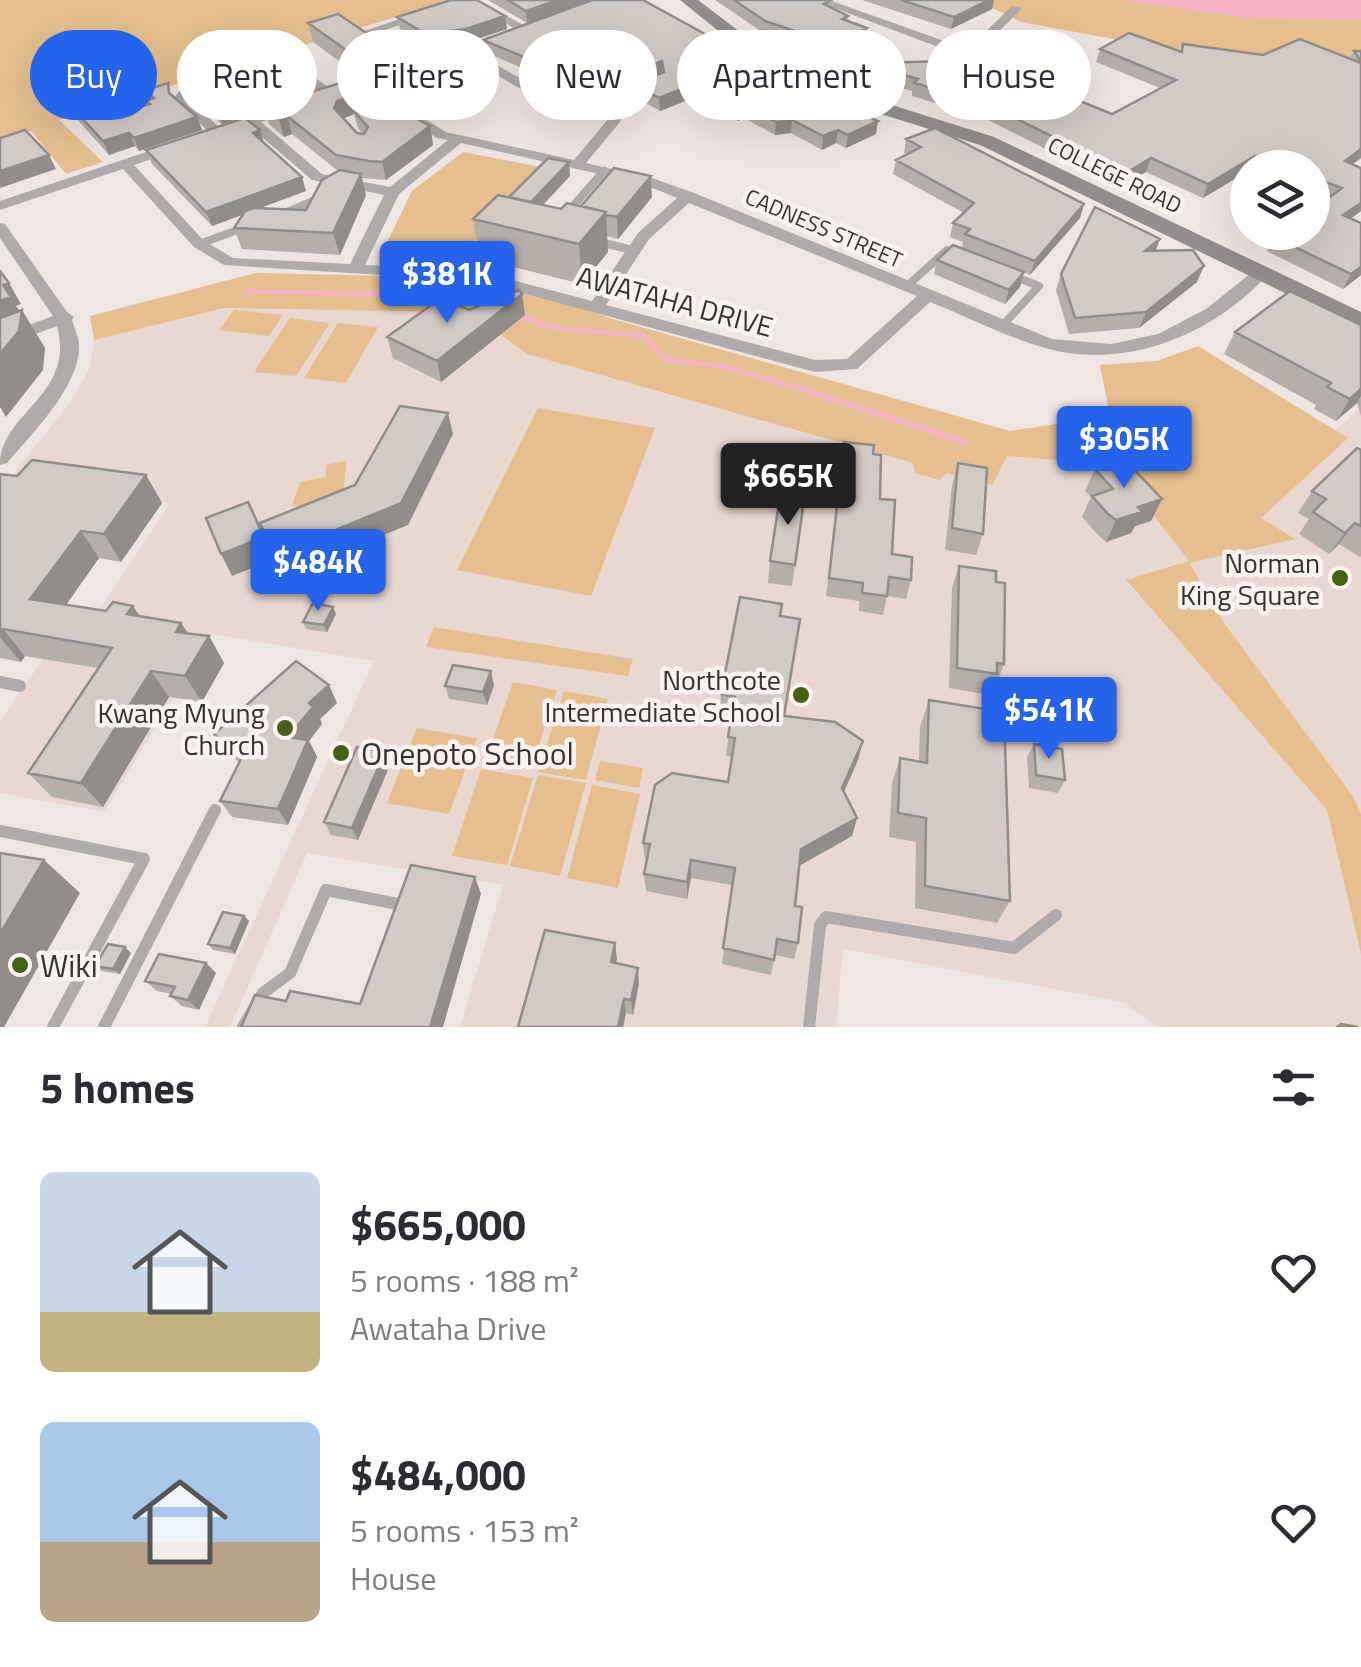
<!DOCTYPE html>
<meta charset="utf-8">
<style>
:root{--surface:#fff;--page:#f7f7f7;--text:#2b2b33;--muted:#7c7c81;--accent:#2563eb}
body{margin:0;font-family:"Titillium Web",sans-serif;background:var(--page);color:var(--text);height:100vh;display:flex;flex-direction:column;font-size:38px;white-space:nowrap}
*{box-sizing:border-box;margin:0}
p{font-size:32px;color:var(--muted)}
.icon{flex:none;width:55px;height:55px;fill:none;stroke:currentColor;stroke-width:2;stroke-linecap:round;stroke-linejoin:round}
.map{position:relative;height:1027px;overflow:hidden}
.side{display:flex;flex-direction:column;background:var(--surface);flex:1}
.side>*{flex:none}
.banner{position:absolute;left:30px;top:30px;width:1302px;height:90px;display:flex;gap:20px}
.buttons{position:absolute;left:1230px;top:150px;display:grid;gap:20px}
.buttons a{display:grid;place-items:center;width:100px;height:100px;border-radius:50%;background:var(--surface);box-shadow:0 10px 40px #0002;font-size:50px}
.price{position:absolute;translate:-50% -85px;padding:0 22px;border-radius:10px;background:var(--accent);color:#fff;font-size:32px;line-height:65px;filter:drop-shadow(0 2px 5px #0008)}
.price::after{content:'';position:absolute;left:50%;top:60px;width:30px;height:22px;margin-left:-15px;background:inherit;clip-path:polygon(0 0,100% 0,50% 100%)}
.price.active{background:#222;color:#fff}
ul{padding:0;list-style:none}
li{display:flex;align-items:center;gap:30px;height:250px;padding:0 40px}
li span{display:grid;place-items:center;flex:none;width:280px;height:200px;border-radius:15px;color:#555}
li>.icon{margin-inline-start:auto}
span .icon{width:120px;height:120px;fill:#fffc;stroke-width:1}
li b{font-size:42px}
h2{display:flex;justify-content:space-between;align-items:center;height:120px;padding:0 40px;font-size:42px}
.pill{padding:0 35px;border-radius:45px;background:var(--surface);box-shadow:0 10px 40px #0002;font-size:35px;line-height:90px}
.pill.active{background:var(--accent);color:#fff}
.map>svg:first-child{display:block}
</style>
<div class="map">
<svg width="1361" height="1027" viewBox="0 0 1361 1027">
<rect width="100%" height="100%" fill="#efe5e2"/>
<path fill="#e9d7d1" d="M224,308L444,312L947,473L1006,456L1069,461L1120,472L1190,562L1293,539L1260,518L1347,437L1335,431L1361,407V814L1353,795L1226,626L1190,562L1126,581L1327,810L1361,954V1027H1157L1123,1002L843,949L836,1027H460L503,885L307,853L230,1027H205L374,661L212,634L104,812L0,793V721L76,612L96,615L169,505L150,495L11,476L71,402L90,367L94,340Z"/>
<path fill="#e5bf8e" d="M0,0H451L59,120L103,162L66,174L31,131L0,139Z
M976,0H1361V60L1261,66L1021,22Z
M463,152L546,168L455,261L379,259L412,191Z
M256,273L481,278L526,285L609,318L1010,431L1110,416L1100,365L1157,361L1198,346L1348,438L1261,518L1295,539L1190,563L1226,626L1353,796L1361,814V954L1327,810L1126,580L1189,561L1120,472L1069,461L1007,456L992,485L947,473L939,480L915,473L913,463L527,354L485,323L444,312L224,308L94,340L90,316Z
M234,310L283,315L269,336L219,330Z
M290,318L330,323L296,376L254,372Z
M338,323L378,327L346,383L304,378Z
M538,408L655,428L591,596L457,570Z
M346,461L344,491L312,506H292L300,482L326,477V465Z
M434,627L633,659L628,676L426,647Z
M513,682L557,690L531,770L485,762Z
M564,691L608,699L586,780L538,772Z
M417,728L477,738L449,814L387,803Z
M600,761L643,768L639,788L595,780Z
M481,769L533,778L507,865L452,856Z
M538,775L586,783L560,876L510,866Z
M592,785L640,794L618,888L567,878Z"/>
<path fill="#f3b3c4" d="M1119,0H1361V20L1252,18Z"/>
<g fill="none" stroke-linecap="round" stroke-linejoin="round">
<path stroke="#f3b3c4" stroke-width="5" d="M246,291L457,296L497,306
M518,314L548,327L644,336L666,360L721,366L816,393"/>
<path stroke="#f3b3c4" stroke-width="6" d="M807,391L965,442"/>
<path stroke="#afabab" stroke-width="6" d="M539,90L572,71
M611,106L644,86
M392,110L494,72
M602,174L605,170"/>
<path stroke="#afabab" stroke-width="8" d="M285,213L320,198
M566,214L604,171
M595,241L633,250
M199,244L246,227
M906,287L947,250L955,254
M1001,327L1039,286L1013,276"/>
<path stroke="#afabab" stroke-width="12" d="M0,682L20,686
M0,831L144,859L53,1027
M104,1027L215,810
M243,1027L263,993L290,973L326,890L403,905
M809,1027L820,925L826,917L1014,948L1056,915"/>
<path fill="#afabab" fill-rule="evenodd" d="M457,0H474L376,33L420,61L509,35V39L473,52L527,82L623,111L620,122L586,163L652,178L694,193L1052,339L1111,344L1158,334L1206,309L1255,270H1267L1269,273C1215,334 1126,371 1045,348C1006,337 968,317 930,302L857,369L815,372L477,281L224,265L194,247L123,169L0,210V201L173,143L180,147L178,150L134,165L204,241L233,258L350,264L384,195L312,180L249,126L212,135L174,98L184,85L217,77V83L192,91L187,98L219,127L297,105V111L261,122L322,174L390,187L448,140L437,138L360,90L348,91V85L409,65L361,32ZM462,55L519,88L610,113L609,118L574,160L446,132L371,86ZM461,143L643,184L677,198L638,233L592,301L478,271L365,265L399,194ZM689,203L917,296L847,359L815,360L606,305L649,239Z
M813,0H829L958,46L974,43L1012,6L1022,8L982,49L957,54Z
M484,3L530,29L532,31L522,33L480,8L478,6Z
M289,59L335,92V98H327L286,67L254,70L248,66L254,62Z
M0,223L5,224L67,312L74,317L72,320C74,327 78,336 79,343C82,384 32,434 7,463L0,465C0,412 76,396 57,326L0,347V336L53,316L0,238Z"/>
<path fill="#948d8d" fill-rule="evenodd" d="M680,0H698L774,58L812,80L994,137L1361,312V330L980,145L798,88L762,66Z"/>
</g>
<path fill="#b5aea9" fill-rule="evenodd" d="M488,0H643L734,50V55L752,66L876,134L846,148L836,143L822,150L791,133L775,135L744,118L738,121L695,97L660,111L635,97V85L617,92L561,82L560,71L544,77L484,52L483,40L527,23Z
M715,0H833V8L848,16L847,21L867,28L865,41L834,58L765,34Z
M862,0H994L992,9L951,29Z
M397,17L507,29L468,42L428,47L400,29Z
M308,23L380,42L384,62L354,72L313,42Z
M1183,44L1263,55L1350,59L1354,51H1361V158L1352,164L1361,211L1350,219L1361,223V275L1343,289L1267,251L1274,237L1327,199L1312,194V168H1248V171L1203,198L1146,172L1121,187L984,118L912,96V91L872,80L874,63L1036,71L1016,79L1065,102L1112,114L1160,88L1096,62L1100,49L1180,52Z
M186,84L309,92L369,104L430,126L433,145L386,180L362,178L366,195L340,255L242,249L234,228L242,215L212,226L152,164L146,150L260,130L264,143L306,191L260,208L306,210L338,171L292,134L284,137L269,124L265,109L222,124L191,98ZM354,114L358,128L363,134L357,133L343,118Z
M146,90L173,97L197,117L202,130L139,151L135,146L109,155L75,117L69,104L109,117L148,105L147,101L149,100Z
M906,139L1084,204L1080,218L1030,275L1024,272L1020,287L1005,304L934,274L937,260L962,248L963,242L950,237L953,223L964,213L893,174L896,160L907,154L904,153Z
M569,162L570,176L543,205L561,209L652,197L618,239L607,236L608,252L582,284L480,259L473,219Z
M1155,251L1197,282L1139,328L1069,334L1056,290L1061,274Z
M469,310L525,315L441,382L393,358L387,337Z
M1361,325V416L1357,403L1336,421L1314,409L1316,405L1224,354L1235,332Z
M844,442L873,454L880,499L892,554L911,580L906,599L887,596L883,615L859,611V601L826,596Z
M1361,450V556L1360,557L1339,544L1329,554L1299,534L1309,519L1298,513L1312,491Z
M958,463L983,534L976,555L945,550L952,485Z
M1095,469L1162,499L1151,521L1135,526L1131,533L1106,542L1098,535L1082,517L1091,497L1085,491Z
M0,474L17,476L146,475L162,503L121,562L99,558L66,605L181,623L188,633L209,636L224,663L202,702L169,697L103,807L52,797L28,773L98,668L25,656L21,662L0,658Z
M805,493L792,586L768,583L770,561Z
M959,566L996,582L1004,664L996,685L993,684L988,695L949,688L952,587Z
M336,614L327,632L306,629L303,622Z
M781,616L785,716L858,760L844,792L857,818L852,836L799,866L795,906L798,943L794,959L775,955L771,975L722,964L732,885L691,878L687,899L646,891L644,874L647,861L645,860L643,843L728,782L732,757L726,756L731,716L720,714L721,694Z
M494,685L487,705L449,699L445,686Z
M929,700L1010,901L997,923L915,908L916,842L889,837L892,783L900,758L919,761L920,727Z
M337,703L320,719L322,724L309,741L317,757L288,825L232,817L220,801L239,762L225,751L214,734Z
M1034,744L1065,780L1058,793L1029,788L1027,757Z
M390,765L358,840L331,835L324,822Z
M244,916L249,921L235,954L213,950L208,944Z
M615,943L616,963L639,983L633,1015L626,1013L623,1027H518Z
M125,947L131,953L120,974L102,971L95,966Z
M206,963L216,973L199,1010L182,1006L170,996L172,994L157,991L145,981Z"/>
<path fill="#938d8a" d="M558,0H595L527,23L526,11Z
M989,0H994L992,9L951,29L954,17Z
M505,16L507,29L468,42L428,47L426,34Z
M867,28L865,41L834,58L836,45Z
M380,42L384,62L354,72L349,52Z
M592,44L593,56L560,69V71L544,77L543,65Z
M1040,58L1036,71L1000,87L1003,73Z
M662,61V73L617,92V80Z
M306,81L310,94L264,106L265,109L222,124L217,110Z
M695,84V97L660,111L659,98Z
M366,91L370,109L353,110L354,114L342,119L334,108L337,101Z
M744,105V118L738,121V108Z
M287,116L292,134L284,137L279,119Z
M197,117L202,130L139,151L134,138Z
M792,120L791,133L775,135L776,122Z
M878,121L876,134L846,148L848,135Z
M430,126L433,145L386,180L382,162Z
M260,130L264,144L253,133Z
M838,130L836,143L822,150L823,136Z
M129,133L135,146L109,155L103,141Z
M1361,149V158L1338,175L1345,161Z
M49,155L56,169L0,188V171Z
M1255,156L1250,168H1248V171L1203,198L1208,184Z
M1151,158L1146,172L1121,187L1126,173Z
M569,162L570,176L518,231L517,217Z
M361,174L366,195L340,255L333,233Z
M651,176L652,197L618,239L617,217Z
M302,177L306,191L212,226L206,212Z
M1361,203V211L1335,230L1343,215Z
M1084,204L1080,218L1030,275L1035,261Z
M606,212L608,252L582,284L579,244Z
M1160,239L1154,255L1145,251Z
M1204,266L1197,282L1139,328L1146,312Z
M1361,267V275L1343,289L1351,274Z
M1024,272L1020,287L1005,304L1009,290Z
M9,283L21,304L16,306L22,314V310L45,348L43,370L6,417L0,407V301L3,285Z
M522,294L525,315L441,382L437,361Z
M1361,389V396L1357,403L1336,421L1350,399Z
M448,413L453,434L408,525L284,576L275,555Z
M146,475L162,503L121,562L104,534Z
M1162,499L1151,521L1135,526L1131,533L1106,542L1116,520L1138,507Z
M248,502L274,559L232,576L221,554Z
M1355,523L1339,544L1329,554L1345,533Z
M81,531L99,558L51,626L30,599Z
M133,606L151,633L127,614Z
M333,607L336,614L327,632L324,625Z
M181,623L198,650L176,632Z
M3,629L25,656L21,662L0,637V633Z
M209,636L224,663L202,702L185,676Z
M151,671L169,697L103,807L81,783Z
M491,671L494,685L487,705L483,692Z
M329,685L337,703L320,719L322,724L309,741L317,757L288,825L278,809L288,737L309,703Z
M863,741L858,760L837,807L842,788Z
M385,752L390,765L358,840L352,828Z
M857,818L852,836L797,867L801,849Z
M44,860L80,893L4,1027H0V934Z
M691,860V878L687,899V882Z
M475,877L481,894L443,1027H430Z
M244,916L249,921L235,954L230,948Z
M615,943L617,959L613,977L611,962Z
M125,947L131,953L120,974L113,969Z
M206,963L216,973L199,1010L188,1000Z
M638,968L639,983L633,1015L631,1000Z
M624,999L626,1013L623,1027H618Z"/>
<path fill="#d2cac5" stroke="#938d8a" stroke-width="2.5" d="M451,0H477L505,16L466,29L426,34L397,17Z
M508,0H558L526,11Z
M592,0H643L734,50L729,52L752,66L878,121L848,135L838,130L823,136L792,120L776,122L744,105L738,108L695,84L659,98L635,84L664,72L662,61L617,80L560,69L595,55L592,44L543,65L483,40Z
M734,0H831L824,4L848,16L842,19L867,28L836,45L765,21Z
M901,0H989L954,17Z
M338,14L380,42L349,52L308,23Z
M1129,33L1182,52L1183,44L1263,55L1300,39L1361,63V149L1345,161L1361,168V203L1343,215L1361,223V267L1351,274L1274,237L1280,232H1312V210L1342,188L1312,177V168H1286L1255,156L1208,184L1151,158L1126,173L987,104L914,83L918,79L874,67V63L984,60L1015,47L1040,58L1003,73L1065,102L1073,98L1112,114L1176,80L1100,49Z
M1354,51H1361V61Z
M274,57L306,81L217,110L186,84Z
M350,80L366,91L337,101L334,108L357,133L364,134L368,127L353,110L382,100L430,126L382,162L369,161L336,155L287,116L279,119L264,106Z
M168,83L169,93L197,117L134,138L129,133L103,141L69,104L90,97L109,117L150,104L147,101L154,98L146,90Z
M245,118L260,130L253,133L302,177L206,212L146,150Z
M935,128L1084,204L1035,261L965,234L970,229L953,223L974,203L896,160L921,147L906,139Z
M25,130L49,155L0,171V138Z
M548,158L569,162L531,202L509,197Z
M614,168L651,176L617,217L606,215V212L581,206Z
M340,170L361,174L333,233L234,228L245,211L254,208L306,210L322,180Z
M498,195L561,209L567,203L606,212L579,244L473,219Z
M1095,207L1160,239L1145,251L1193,250L1204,266L1146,312L1075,318L1061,274Z
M953,245L1024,272L1009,290L937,260Z
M0,271L9,283L3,285L11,297L0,301Z
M519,290L522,294L437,361L387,337L441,298L469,310Z
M1290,291L1361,325V389L1350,399L1327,387L1331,383L1235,332Z
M22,310L19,331L0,354V318Z
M400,406L448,413L401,503L275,555L260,523L355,485Z
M844,442L874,445L873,454L881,455L880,499L895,500L892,554L912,557L911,580L889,577L887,596L862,593L863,583L829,578Z
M1357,448L1361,450V526L1355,523L1345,533L1313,512L1326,499L1312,491Z
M32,460L146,475L104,534L81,531L30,599L106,611L113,602L133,606L127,614L181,623L176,632L209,636L185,676L151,671L81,783L28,773L112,648L3,629L0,633V474L17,476Z
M1125,460L1162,499L1138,507L1142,512L1116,520L1108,514L1092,496L1113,489L1095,469Z
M958,463L987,468L983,534L952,528Z
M781,490L805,493L795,565L770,561Z
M248,502L264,537L221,554L206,518Z
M959,566L996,571V582L1005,583L1004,664L997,663V674L957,668Z
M740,597L782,604L780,616L800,619L784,716L835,722L863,741L842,788L857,818L801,849L795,906L802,907L798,943L777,939L774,960L723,948L735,868L691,860L687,882L644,874L650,844L643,843L655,785L672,773L728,782L735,738L728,737L735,697L721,694Z
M313,603L333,607L324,625L303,622Z
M296,661L329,685L309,703L313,707L288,737L308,740L278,809L220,801L242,757L214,734Z
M453,665L491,671L483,692L445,686Z
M929,700L1004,712L1010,901L925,886L926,818L898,813L900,758L927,763Z
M1034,744L1062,749L1065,780L1036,775Z
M357,747L385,752L352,828L324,822Z
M0,853L44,860L0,934Z
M411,865L475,877L430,1027H241L255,995L286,1001L290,991L360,1004Z
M223,912L244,916L230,948L208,944Z
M545,930L615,943L611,962L638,968L631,1000L624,999L618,1027H518Z
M108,944L125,947L113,969L95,966Z
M159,954L206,963L188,1000L170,996L175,987L145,981Z
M1341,1024L1358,1027H1337Z"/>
<g fill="#456114" stroke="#fcf2ef" stroke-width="4">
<circle cx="1340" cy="578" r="10"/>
<circle cx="801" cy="695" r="10"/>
<circle cx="285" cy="728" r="10"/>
<circle cx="341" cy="753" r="10"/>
<circle cx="20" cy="965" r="10"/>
</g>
<g text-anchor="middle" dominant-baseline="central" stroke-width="9" stroke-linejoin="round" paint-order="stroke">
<g font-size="22" fill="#353230" stroke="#fcf2ef">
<text transform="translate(1115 175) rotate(26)">COLLEGE ROAD</text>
<text transform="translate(824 228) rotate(23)">CADNESS STREET</text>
</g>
<g font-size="28" fill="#353230" stroke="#fcf2ef">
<text transform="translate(675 301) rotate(15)">AWATAHA DRIVE</text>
</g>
<g font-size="28" fill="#353230" stroke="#fcf2ef" text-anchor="end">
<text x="1320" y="562">Norman<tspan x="1320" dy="32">King Square</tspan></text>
<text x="781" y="679">Northcote<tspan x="781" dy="32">Intermediate School</tspan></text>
<text x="265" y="712">Kwang Myung<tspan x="265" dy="32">Church</tspan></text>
</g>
<g font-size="32" fill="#353230" stroke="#fcf2ef" text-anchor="start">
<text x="361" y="753">Onepoto School</text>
<text x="40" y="965">Wiki</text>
</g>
</g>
</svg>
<div class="buttons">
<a><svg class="icon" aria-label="layers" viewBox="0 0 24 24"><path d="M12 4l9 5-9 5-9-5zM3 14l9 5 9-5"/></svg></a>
</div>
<b class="price" style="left:447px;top:326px">$381K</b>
<b class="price" style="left:1124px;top:491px">$305K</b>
<b class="price active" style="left:788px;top:528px">$665K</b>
<b class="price" style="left:318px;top:614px">$484K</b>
<b class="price" style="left:1049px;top:762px">$541K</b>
<div class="banner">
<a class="pill active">Buy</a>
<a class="pill">Rent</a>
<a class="pill">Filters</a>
<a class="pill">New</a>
<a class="pill">Apartment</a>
<a class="pill">House</a>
</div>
</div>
<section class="side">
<h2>5 homes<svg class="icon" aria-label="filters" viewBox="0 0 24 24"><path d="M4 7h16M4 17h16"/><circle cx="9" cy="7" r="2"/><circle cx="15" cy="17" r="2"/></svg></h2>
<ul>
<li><span style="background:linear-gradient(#c9d6e8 70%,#c2b280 0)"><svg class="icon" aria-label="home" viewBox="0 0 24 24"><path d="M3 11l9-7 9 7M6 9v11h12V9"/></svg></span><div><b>$665,000</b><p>5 rooms · 188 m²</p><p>Awataha Drive</p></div><svg class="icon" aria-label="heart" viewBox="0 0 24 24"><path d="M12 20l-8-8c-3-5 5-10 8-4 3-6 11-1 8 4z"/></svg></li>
<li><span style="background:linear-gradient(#a9c7e8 60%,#b9a48a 0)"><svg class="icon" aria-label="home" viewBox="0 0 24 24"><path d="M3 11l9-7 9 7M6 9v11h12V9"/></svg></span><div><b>$484,000</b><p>5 rooms · 153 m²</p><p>House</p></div><svg class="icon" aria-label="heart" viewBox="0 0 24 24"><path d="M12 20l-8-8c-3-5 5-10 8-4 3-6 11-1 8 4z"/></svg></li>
</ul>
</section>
